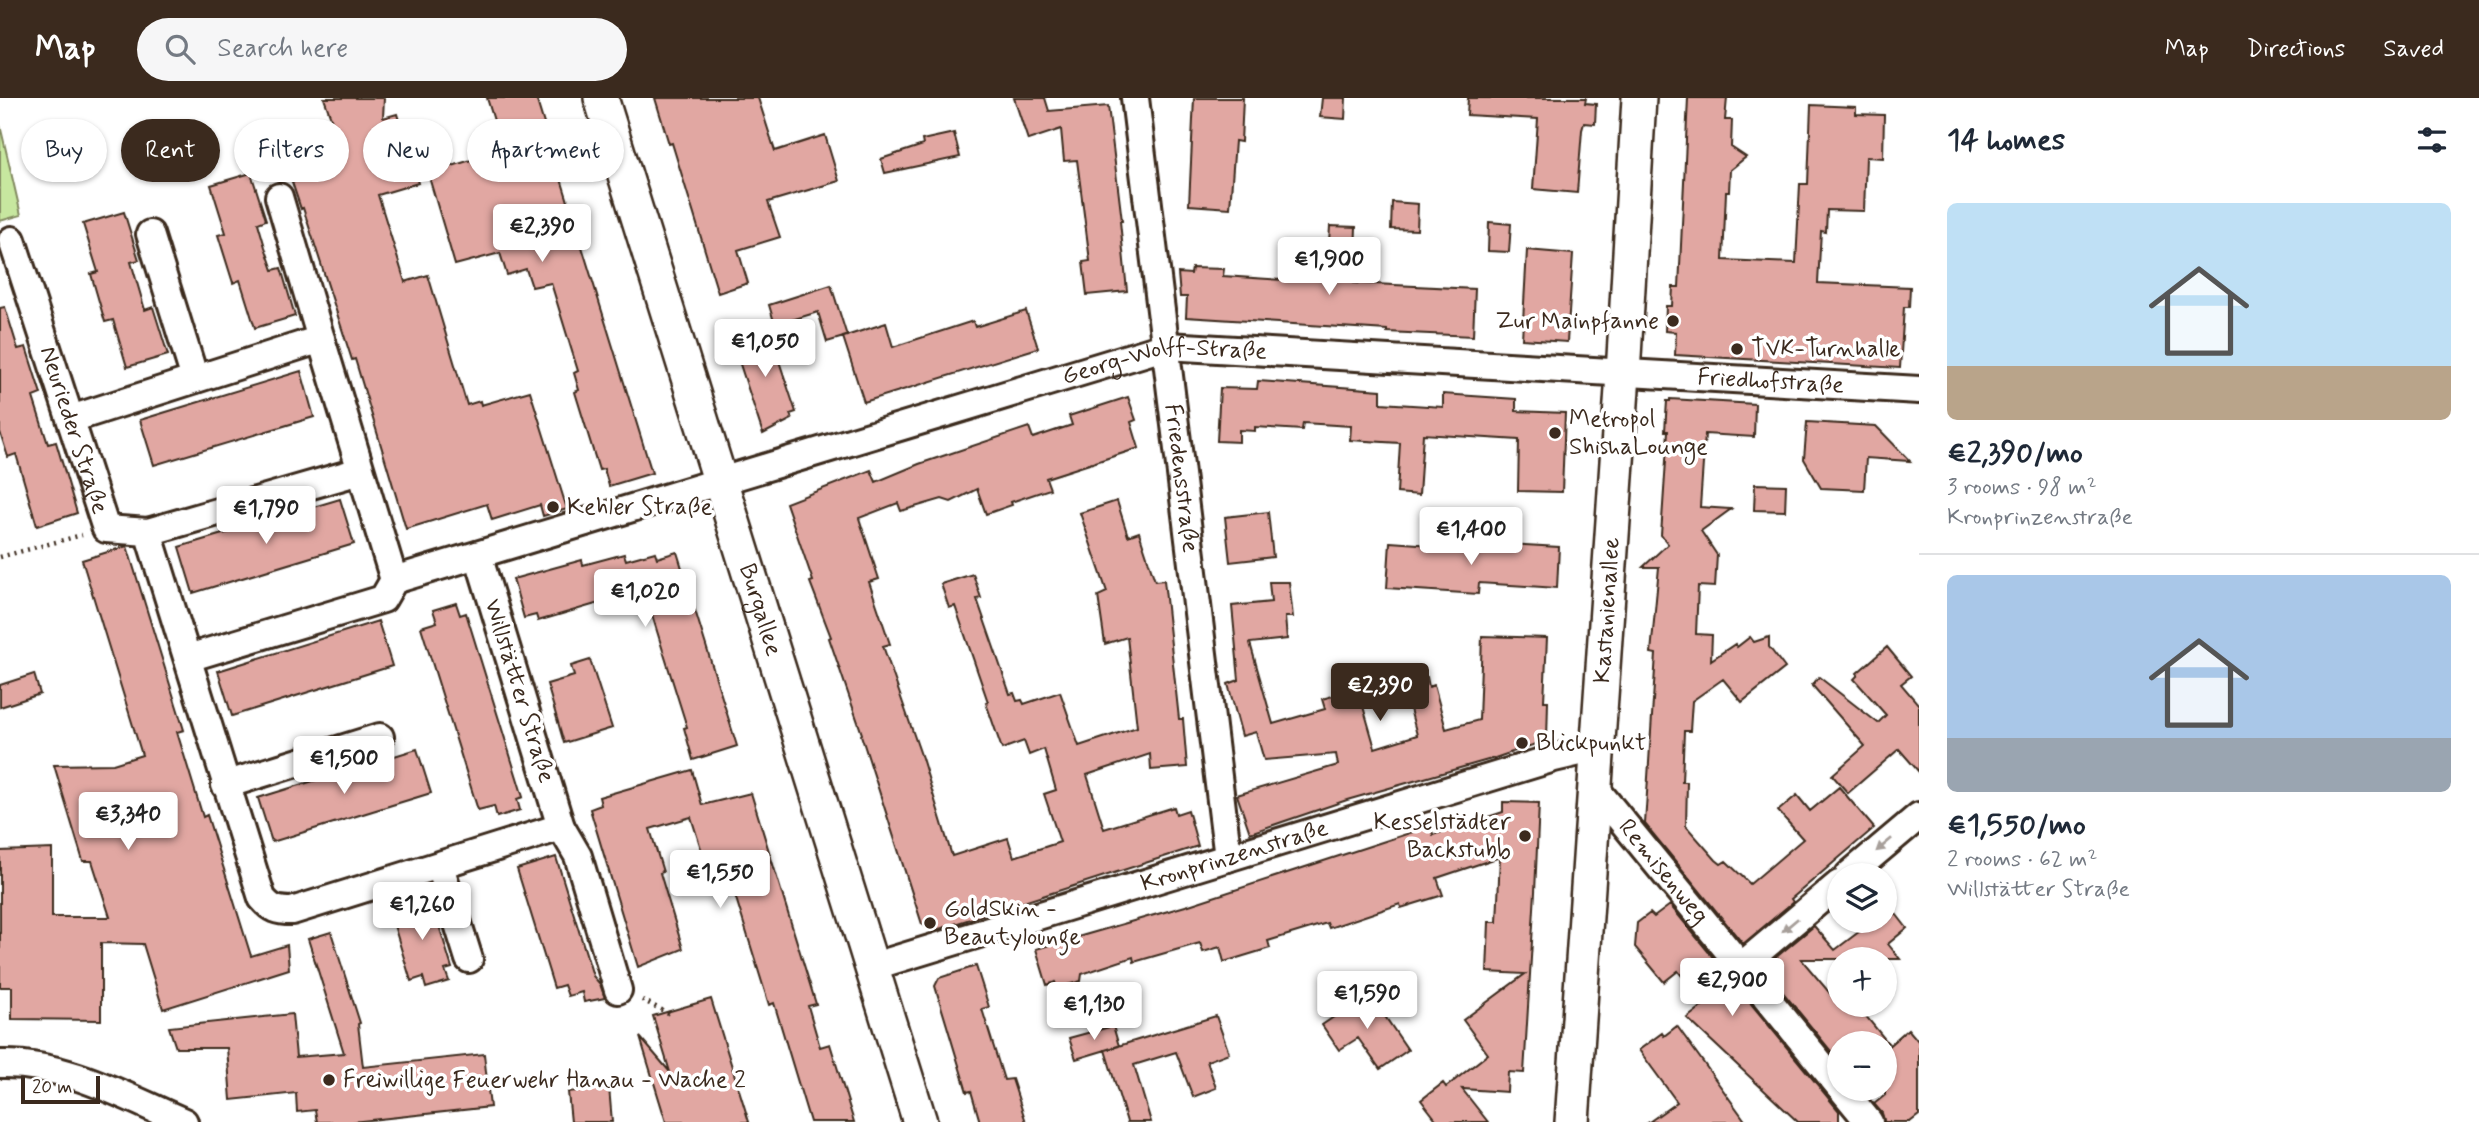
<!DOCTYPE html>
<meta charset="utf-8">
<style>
:root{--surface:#fff;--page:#f6f6f7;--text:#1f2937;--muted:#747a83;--line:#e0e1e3;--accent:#3b2a1e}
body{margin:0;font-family:Mynerve,sans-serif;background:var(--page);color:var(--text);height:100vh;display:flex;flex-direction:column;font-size:26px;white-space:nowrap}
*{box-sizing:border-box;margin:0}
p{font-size:23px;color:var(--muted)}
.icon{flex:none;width:38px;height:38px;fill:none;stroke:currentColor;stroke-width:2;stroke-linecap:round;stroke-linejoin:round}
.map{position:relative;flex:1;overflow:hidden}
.side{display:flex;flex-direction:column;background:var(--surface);width:560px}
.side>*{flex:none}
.guide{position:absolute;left:21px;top:21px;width:665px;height:63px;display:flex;gap:14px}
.tools{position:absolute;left:1827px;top:765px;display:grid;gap:14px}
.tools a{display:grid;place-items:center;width:70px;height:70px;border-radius:50%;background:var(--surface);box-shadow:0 2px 5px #0004;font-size:35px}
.scale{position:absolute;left:21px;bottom:18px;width:79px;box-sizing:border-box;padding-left:7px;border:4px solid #3b2a1e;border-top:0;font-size:19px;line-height:24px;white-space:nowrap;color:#3b2a1e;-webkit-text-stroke:5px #fff;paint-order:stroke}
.price{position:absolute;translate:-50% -60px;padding:0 16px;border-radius:7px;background:#fff;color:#222;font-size:23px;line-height:46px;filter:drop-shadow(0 2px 4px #0008)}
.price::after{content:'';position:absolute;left:50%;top:42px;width:21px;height:16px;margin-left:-10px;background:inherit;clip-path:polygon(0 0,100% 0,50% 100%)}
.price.active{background:var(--accent);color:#fff}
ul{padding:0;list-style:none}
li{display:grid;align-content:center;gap:14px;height:371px;padding:0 28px}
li+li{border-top:2px solid var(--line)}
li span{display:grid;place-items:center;height:217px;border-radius:10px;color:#555}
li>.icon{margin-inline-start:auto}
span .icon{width:126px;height:126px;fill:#fffc;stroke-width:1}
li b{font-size:30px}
h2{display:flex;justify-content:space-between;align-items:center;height:84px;padding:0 28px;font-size:30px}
.chip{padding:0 24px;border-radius:32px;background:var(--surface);box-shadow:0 2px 5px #0004;font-size:24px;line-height:63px}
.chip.active{background:var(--accent);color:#fff}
header{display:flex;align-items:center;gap:42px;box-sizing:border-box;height:98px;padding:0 35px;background:var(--accent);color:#fff}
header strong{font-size:33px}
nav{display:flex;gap:38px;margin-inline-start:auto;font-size:24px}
.search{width:490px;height:63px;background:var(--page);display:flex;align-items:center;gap:18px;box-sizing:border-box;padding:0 24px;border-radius:38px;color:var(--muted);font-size:26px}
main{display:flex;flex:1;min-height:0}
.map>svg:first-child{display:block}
</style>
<header>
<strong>Map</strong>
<div class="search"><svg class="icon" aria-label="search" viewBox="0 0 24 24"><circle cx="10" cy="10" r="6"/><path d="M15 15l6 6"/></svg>Search here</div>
<nav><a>Map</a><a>Directions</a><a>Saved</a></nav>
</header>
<main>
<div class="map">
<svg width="1919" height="1024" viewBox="0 0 1919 1024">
<rect width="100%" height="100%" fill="#fff"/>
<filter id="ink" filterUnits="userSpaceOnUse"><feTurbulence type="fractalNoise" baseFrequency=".0143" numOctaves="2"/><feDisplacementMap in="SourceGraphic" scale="14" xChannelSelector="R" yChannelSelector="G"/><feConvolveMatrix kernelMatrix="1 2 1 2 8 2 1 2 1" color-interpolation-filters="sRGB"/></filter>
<g filter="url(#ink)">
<path fill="#c7e79f" stroke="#81885e" stroke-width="2" d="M0,27L21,117L0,123Z"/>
<path fill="#e1a7a2" stroke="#3b2a1e" stroke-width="2" d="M324,0H384L383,20L397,16L418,85L378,97L405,184L428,177L467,307L480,303L481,307L530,293L567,411L543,418L540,407L492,422L487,406L406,431L355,261L352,262L303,110L301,111L292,84L303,81L297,60L340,46Z
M487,0H536L652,375L609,388L604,371L599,372L575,294L579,292L574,275L578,273L551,185L532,189L526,171L507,177L500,155L455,167L426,69L450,62L452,68L503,52Z
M655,0H758L775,53L825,37L839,83L768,104L780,139L738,152L748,185L718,195L672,45L669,46Z
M1014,0H1045L1049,13L1108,8L1122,123H1120L1127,193L1087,197L1083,164L1090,163L1077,62L1064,63L1061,31L1028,42Z
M1194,0H1243L1241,44L1235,43L1230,110L1189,107Z
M1322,0H1346L1345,21L1320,19Z
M1468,0H1586L1585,5L1596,6L1595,26L1584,25L1582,32L1577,95L1533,91L1538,21L1467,17Z
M1688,0H1727L1725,22H1732L1731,49L1746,59L1730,72L1729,94H1726L1723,162L1796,165L1800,86H1808L1811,7L1856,9V16L1884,17L1883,60L1866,59L1864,113L1827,112L1826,134L1821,133L1818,185L1910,189L1909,209H1904L1900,270L1675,257L1676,234L1665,233L1666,208H1672L1673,189H1679Z
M954,35L960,59L885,75L881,61L923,47L922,42Z
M251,75L266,122L258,125L265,149L273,172L281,170L295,218L255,230L240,182L233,185L218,137L226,135L211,87Z
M1392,104L1418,106L1417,132L1391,131Z
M124,114L139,162L131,164L145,212L153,209L168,257L127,269L113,222L105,224L91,176L98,174L83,126Z
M1489,124L1511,126L1509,154L1488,153Z
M1330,128L1356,129L1354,185L1475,191L1473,238L1387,234V232L1186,219L1187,199H1180L1178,175L1191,176L1192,170L1224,171L1223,178L1282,182L1284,156L1328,160Z
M1527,152L1573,156L1567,244L1522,241Z
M831,187L847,238L827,244L818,214L775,227L769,207Z
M5,209L18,251L26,249L41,296L33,299L48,346L56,344L77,415L37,428L16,356L8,359L0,334V210Z
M1026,213L1038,250L864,304L843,239L886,225L893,249L973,223L975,229Z
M768,230L796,314L790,316L792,321L763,336L732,242Z
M301,273L314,319L154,367L140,322Z
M1258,283L1381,292V305L1443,309V296L1516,301V313L1565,315L1562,394L1518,393L1519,342L1423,336L1419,397L1397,395L1400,345L1350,342L1351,328L1303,325L1302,332L1255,329V333L1239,332V344L1217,343L1220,290L1257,291Z
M1128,299L1136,322L1131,324L1139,350L1046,380L1050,391L1011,404L1012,407L986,416L977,391L951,404L942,401L901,413L898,405L859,420L879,481L869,484L890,546L883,548L922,660L952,758L1008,740L1014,759L1060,744L1044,696L1056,692L1044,651L1029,657L1024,643L1002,651L986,605L988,604L955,508L949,510L941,486L973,476L981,500L977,501L1010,596L1014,595L1017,603L1022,602L1024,606L1060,594L1079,648L1137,629L1127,539L1105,546L1098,498L1107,494L1080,415L1117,403L1128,438L1139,434L1155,483L1164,482L1179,621H1183L1187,669L1151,672L1150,656L1087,677L1104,731L1174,709L1176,716L1188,712L1198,748L933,833L922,826L861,637L862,636L829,540L831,539L810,484L813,483L786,405L871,372L876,384L919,366L1029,329L1033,340L1072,327L1069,318Z
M1670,301L1755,306L1754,339L1705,336L1700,409L1731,411L1701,433L1717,457L1715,489L1698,488L1696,536L1712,537L1711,562L1735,546L1737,549L1750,539L1754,544L1769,539V549L1785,570L1742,604L1723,581L1692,603L1690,633H1684L1682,684H1687L1686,728L1716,762L1721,766L1726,763L1750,786L1803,741L1778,713L1797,697L1810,713L1839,689L1874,730L1791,801L1793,804L1743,846L1645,726L1656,556L1651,555L1659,469H1643L1668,446L1661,437L1668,333H1665L1667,303H1670Z
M1807,324L1876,328L1910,363L1866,360L1864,392L1821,390L1804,361Z
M1755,386L1786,387L1785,413L1754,412Z
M340,401L354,446L193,495L179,449Z
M1268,414L1273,459L1230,464L1225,419Z
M1390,444L1475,450V444L1559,449L1557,490L1479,485L1478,496L1387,490Z
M127,448L184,632L177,634L203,719L207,717L251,858L287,847L289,871L163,911L143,846L101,845V922L12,921V889H0V753L52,751V819H110L92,763H83L54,667L113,666L142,657L82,462Z
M655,454L657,460L677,454L737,648L693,662L684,630L687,629L664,556L649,507L645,508L640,493L538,523L536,517L524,520L513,481L582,462L583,467L624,456L626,462Z
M1269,484H1289L1293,519H1285L1287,541L1250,545L1273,626L1325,611L1322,601L1358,591L1375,650L1417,637L1401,577L1427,579L1429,589L1434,587L1446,631L1479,622L1482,538L1547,540L1544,603H1548L1547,642L1495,660L1347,702L1250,735L1237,697L1338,667L1336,656L1264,662L1256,634L1242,638L1228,586L1239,582L1232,508L1271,504Z
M456,505L460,517L466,515L523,699L517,701L520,712L497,719L494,708L478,712L421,529L437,524L433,512Z
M378,523L392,568L232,618L218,573Z
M1887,549L1911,578L1901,586L1919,607V674L1899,651L1848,695L1832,677L1865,648L1812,587L1819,579L1878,625L1886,617L1854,581L1858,577L1857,575Z
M590,562L612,630L564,645L547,586L574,578L571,568Z
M34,576L40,596L0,609V587Z
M417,651L431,695L272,744L258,700Z
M692,672L702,707L751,695L816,906L808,908L820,949L830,946L854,1024H810L774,905L769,907L722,755L704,760L691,719L650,731L663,774L660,775L683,851L638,869L590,711L601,707L599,699Z
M1503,704L1539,705L1535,794L1524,975L1508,974L1507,994L1462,991L1488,1024H1438L1421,1002L1443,985L1446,989L1488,956L1463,922L1525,876L1487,874L1489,824H1497L1500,759L1437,780L1443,797L1401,810L1400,806L1329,830L1327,825L1268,843L1270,850L1224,864L1220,849L1203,854L1200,845L1134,864L1133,859L1082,876L1081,883L1057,890L1055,884L1047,887L1036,851L1189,807L1431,728L1433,737L1503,714Z
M556,759L593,878L600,886L605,900L584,904L582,894L568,898L564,887L554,890L517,771Z
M430,798L452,870L445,872L449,883L426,890L423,879L411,883L389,811Z
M1670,807L1839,1013V1024H1798L1687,920L1705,906L1678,873L1664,884L1635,849L1637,825L1650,815L1654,819Z
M1893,812L1907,830L1888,846L1900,861H1801L1839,906H1856L1888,945H1839V963L1763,870L1814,828L1835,852L1872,824L1874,827L1880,822H1885V819Z
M331,834L360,925L358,926L363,969L484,956L490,1009L352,1024H317L315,1012L297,1014L296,995L231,1002L227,950H176L169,929L292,916L296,959L344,955L308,841Z
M976,868L989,909L982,911L1004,982L1012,981L1026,1024H980L971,993L967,994L935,888L939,880Z
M1369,895L1408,952L1380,971L1358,940L1339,952L1322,927Z
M711,901L749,1024H666L640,939L670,974L653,918Z
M1216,918L1229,955L1207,963L1216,990L1193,999L1176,954L1134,967L1151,1024H1127L1105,952Z
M1113,928L1119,948L1076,961L1069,940Z
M1677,928L1746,1024H1649L1677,1004L1639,952L1662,935L1664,938Z
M1908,931L1919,944V1017L1910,1024H1884L1882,1015L1874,1006L1885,997V951Z
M609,989L612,1024H571L568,994Z"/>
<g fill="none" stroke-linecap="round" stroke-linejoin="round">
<defs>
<g id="minor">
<path id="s1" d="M1135,0L1228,760"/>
<path d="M279,99L321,241"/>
<path d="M150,136L195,281"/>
<path id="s2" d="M12,142L106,431L148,434L262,800C271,811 277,813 292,813L561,729L478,457"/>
<path d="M71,321L321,241L394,482"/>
<path d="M148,434L360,373"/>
<path id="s3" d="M188,560L383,501L394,482L1167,248L1919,292"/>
<path d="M225,687L380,639"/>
<path id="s4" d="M1595,690L1839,988"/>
<path d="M561,729L578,758L618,892"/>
<path d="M440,768L469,861"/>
<path d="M1849,777L1919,718"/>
<path id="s5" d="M871,869L1554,660L1597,650"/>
<path d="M1740,869L1839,786"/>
<path d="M0,966C65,964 126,999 184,1024"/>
<path d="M1841,990L1869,1024"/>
</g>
<g id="tertiary">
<path id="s6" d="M601,0L920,1024"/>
<path id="s7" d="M1572,1024L1623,276L1639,0"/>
</g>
</defs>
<use href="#minor" stroke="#3b2a1e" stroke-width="32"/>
<use href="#tertiary" stroke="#3b2a1e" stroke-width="38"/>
<path stroke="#3b2a1e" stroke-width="4.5" stroke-dasharray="2 5" stroke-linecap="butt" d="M0,459L82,437
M642,902L672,917"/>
<use href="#minor" stroke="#fff" stroke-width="26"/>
<use href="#tertiary" stroke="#fff" stroke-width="33"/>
</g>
<defs><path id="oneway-solid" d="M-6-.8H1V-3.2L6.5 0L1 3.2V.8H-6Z" transform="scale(1.75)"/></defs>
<g fill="#a79f9a">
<use href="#oneway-solid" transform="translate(1884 747) rotate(140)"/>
<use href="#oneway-solid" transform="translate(1790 827) rotate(140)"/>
</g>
</g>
<g fill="#3b2a1e" stroke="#fff" stroke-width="2.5">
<circle cx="1673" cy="223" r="7"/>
<circle cx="1737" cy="251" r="7"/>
<circle cx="1555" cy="335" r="7"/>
<circle cx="553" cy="409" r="7"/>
<circle cx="1522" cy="645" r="7"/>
<circle cx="1525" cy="738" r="7"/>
<circle cx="930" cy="825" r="7"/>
<circle cx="329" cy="982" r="7"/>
</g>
<g text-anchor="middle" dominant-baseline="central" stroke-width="7" stroke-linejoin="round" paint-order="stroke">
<g font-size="24" fill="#3b2a1e" stroke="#fff" text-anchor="start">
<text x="1659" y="223" text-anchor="end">Zur Mainpfanne</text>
<text x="1751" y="251">TVK-Turnhalle</text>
<text x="1569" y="321">Metropol<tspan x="1569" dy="28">ShishaLounge</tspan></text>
<text x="567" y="409">Kehler Straße</text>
<text x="1536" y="645">Blickpunkt</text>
<text x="1511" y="724" text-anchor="end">Kesselstädter<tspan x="1511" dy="28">Backstubb</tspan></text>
<text x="944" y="811">GoldSkin -<tspan x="944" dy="28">Beautylounge</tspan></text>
<text x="343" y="982">Freiwillige Feuerwehr Hanau - Wache 2</text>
</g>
<g font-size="24" fill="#3b2a1e" stroke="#fff">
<text stroke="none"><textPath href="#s3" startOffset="1029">Georg-Wolff-Straße</textPath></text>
<text stroke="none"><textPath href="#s3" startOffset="1638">Friedhofstraße</textPath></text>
<text stroke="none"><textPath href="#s2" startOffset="200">Neurieder Straße</textPath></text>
<text stroke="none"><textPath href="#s1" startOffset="383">Friedensstraße</textPath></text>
<text stroke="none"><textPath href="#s6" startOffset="536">Burgallee</textPath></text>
<text stroke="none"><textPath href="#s7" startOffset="513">Kastanienallee</textPath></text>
<text transform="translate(519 593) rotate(73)">Willstätter Straße</text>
<text stroke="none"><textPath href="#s5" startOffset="380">Kronprinzenstraße</textPath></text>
<text stroke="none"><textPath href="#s4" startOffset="108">Remisenweg</textPath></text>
</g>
</g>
</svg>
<div class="tools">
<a><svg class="icon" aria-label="layers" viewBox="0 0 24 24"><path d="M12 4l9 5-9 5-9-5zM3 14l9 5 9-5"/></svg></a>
<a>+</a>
<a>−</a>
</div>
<div class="scale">20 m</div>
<b class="price" style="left:542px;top:166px">€2,390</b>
<b class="price" style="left:1329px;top:199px">€1,900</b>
<b class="price" style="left:765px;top:281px">€1,050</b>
<b class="price" style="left:266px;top:448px">€1,790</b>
<b class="price" style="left:1471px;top:469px">€1,400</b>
<b class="price" style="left:645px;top:531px">€1,020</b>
<b class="price active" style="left:1380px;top:625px">€2,390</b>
<b class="price" style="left:344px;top:698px">€1,500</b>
<b class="price" style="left:128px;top:754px">€3,340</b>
<b class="price" style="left:720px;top:812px">€1,550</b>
<b class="price" style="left:422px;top:844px">€1,260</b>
<b class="price" style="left:1732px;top:920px">€2,900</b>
<b class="price" style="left:1367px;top:933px">€1,590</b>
<b class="price" style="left:1094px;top:944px">€1,130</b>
<div class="guide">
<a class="chip">Buy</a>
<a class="chip active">Rent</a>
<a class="chip">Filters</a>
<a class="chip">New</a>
<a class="chip">Apartment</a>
</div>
</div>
<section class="side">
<h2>14 homes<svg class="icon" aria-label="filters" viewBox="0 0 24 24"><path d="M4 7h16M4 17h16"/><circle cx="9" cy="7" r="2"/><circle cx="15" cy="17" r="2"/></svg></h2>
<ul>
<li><span style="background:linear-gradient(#bfe0f5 75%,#b9a48a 0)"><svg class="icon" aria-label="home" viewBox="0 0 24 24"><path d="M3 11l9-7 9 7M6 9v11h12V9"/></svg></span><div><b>€2,390/mo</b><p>3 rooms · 98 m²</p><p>Kronprinzenstraße</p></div></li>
<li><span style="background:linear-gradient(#a9c7e8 75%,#9aa5b1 0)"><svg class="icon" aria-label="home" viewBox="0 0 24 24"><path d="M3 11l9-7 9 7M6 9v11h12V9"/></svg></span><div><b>€1,550/mo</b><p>2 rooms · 62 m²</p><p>Willstätter Straße</p></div></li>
</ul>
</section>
</main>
